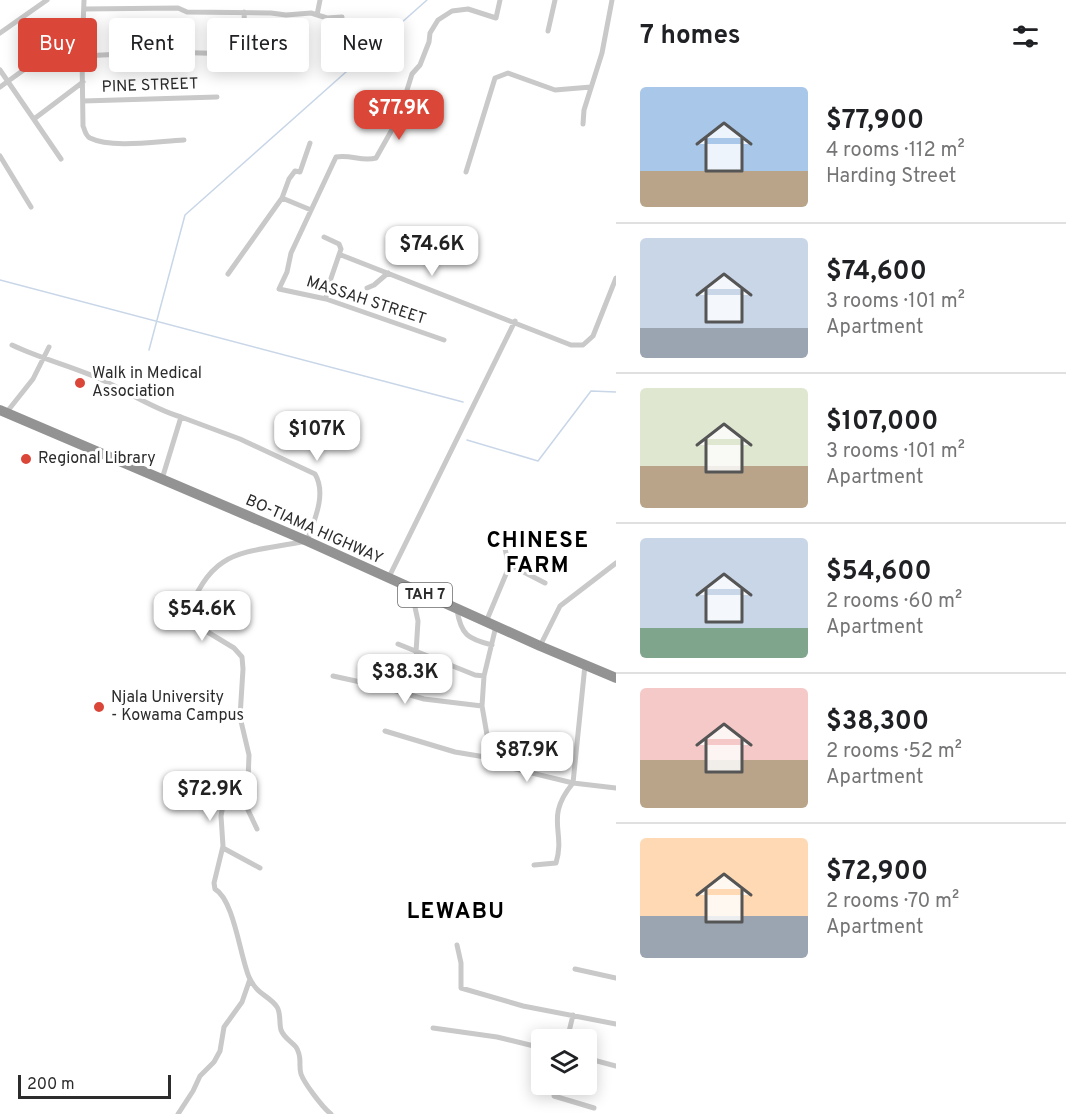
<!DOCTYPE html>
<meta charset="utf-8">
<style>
:root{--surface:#fff;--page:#f2f2f2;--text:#202124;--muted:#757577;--line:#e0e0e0;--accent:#da4638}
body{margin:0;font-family:Overpass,sans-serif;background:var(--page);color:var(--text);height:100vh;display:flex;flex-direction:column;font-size:22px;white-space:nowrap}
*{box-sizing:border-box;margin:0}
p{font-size:20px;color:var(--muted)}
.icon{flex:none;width:33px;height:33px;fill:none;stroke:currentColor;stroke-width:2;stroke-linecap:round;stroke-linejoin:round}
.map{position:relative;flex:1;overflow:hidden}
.sheet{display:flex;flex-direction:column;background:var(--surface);width:450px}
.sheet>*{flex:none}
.hud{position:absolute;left:18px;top:18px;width:507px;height:54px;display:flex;gap:12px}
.fabs{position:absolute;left:531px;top:1029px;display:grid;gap:12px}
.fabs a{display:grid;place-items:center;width:66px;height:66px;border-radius:6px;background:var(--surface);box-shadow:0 3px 15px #0003;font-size:30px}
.scale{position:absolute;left:18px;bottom:15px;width:153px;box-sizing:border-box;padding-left:6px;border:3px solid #2c2c2c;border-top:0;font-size:16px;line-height:21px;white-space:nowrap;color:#2c2c2c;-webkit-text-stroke:4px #fff;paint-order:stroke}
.price{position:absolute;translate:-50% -51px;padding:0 14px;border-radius:12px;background:#fff;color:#222;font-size:20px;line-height:39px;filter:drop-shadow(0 2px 3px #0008)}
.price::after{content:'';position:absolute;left:50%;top:36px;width:18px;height:14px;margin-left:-9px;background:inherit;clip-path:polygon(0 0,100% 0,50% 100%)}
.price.selected{background:var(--accent);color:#fff}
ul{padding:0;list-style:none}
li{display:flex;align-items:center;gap:18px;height:150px;padding:0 24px}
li+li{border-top:2px solid var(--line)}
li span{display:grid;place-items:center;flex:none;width:168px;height:120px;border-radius:6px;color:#555}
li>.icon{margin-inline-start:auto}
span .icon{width:72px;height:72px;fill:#fffc;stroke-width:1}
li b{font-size:26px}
h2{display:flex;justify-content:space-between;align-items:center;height:72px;padding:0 24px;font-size:26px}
.pill{padding:0 21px;border-radius:6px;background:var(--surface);box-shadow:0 3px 15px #0003;font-size:21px;line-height:54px}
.pill.selected{background:var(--accent);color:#fff}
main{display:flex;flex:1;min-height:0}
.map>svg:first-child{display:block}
</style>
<main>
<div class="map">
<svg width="616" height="1114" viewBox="0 0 616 1114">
<rect width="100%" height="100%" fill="#fff"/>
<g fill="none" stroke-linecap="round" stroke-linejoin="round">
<path stroke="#c8d6e8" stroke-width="1.5" d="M0,280L463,402
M149,350L185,215L427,0
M467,440L538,461L591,391L616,392"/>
<path stroke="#c9c9c9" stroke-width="5" d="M84,0L82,56L83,126C85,130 85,135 90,138C112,149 159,141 184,140
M84,9L178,8L187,12L271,13L286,15L311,13L327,18L342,17
M244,12L246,54
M317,15L320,0
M548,31L555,0
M0,33L47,0
M82,56L164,52L279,55
M0,70L61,159
M0,87L83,27
M83,101L217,97
M34,119L83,82
M583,124L584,110L602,53L612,0
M0,156L31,207
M466,172L495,78L508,73L555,90L591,87
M282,198L311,210
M324,237L339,244L341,249L327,290L326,299
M341,255L571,345H583L593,336L616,278
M228,274L282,198L289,179L295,171L300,172L310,143
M367,288L374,285L388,273
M444,340L326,299L279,289L287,272L291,253L336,157C350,154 362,162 376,158L398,119L412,74L420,65L429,42L430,33L438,20L452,11L468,9L496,18L500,0
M12,345C41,359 72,366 100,379C127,391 153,409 181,417L162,479
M6,413L33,379L49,347
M181,417L240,439L315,474C327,494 314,521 307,541C242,554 211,546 186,619L234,648L242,657L243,669L240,717L249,755L247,808L257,829
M504,544L509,567
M389,577L515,321
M411,589L418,621L416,652
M457,610C461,635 468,639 492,645
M486,622L509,567L512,566L545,583
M398,644L475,675L484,676
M540,646L560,606L616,563
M585,665L573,783L616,788
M333,676L383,687L424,699L482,706
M385,731L455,752L491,758L482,706L484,676L496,626
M491,758L507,767L573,783C544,818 566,831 556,863L534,865
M247,804L223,805L221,816L223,846L214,883L215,889C234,900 240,956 249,977C257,995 270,996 277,1007C281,1013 279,1023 281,1030C284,1038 291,1041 296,1047C303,1058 298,1064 301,1074C304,1083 323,1108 331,1114
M223,848L260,868
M457,945L461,963V988L523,1006L616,1024
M575,969L616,978
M433,1028L497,1037L542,1048
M567,1040L573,1015
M586,1058L616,1066
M555,1084L554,1096L594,1108
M178,1114L193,1091L200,1076L214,1062L220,1051L224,1027L242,1002L250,979"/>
<path stroke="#939393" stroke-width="10" d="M0,410L307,541L540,646L616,678"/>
</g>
<g fill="#da4638" stroke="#fff" stroke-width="2">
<circle cx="80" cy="383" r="6"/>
<circle cx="26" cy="459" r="6"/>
<circle cx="99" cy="707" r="6"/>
</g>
<g text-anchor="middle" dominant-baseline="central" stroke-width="6" stroke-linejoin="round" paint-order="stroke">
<rect fill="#fff" stroke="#6b6b6b" stroke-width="1.5" x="398" y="583" width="54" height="24" rx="4.5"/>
<g font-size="15" font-weight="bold" fill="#2c2c2c">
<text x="425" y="595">TAH 7</text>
</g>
<g font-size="16" fill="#2c2c2c" stroke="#fff">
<text transform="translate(150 86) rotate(-2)">PINE STREET</text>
<text transform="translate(366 301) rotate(18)">MASSAH STREET</text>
<text transform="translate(314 530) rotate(24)">BO-TIAMA HIGHWAY</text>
</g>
<g font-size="16" fill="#2c2c2c" stroke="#fff" text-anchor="start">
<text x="92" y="374">Walk in Medical<tspan x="92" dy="18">Association</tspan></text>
<text x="38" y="459">Regional Library</text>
<text x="111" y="698">Njala University<tspan x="111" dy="18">- Kowama Campus</tspan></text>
</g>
<g font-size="22" font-weight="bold" letter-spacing="1.5" fill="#000" stroke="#fff">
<text x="538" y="541">CHINESE<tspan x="538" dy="25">FARM</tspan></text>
<text x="456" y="912">LEWABU</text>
</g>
</g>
</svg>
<div class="fabs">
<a><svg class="icon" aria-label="layers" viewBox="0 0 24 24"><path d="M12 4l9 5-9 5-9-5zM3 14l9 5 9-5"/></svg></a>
</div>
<div class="scale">200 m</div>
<b class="price selected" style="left:399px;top:141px">$77.9K</b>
<b class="price" style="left:432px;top:277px">$74.6K</b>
<b class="price" style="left:317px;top:462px">$107K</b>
<b class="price" style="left:202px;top:642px">$54.6K</b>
<b class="price" style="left:405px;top:705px">$38.3K</b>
<b class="price" style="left:527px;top:783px">$87.9K</b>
<b class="price" style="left:210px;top:822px">$72.9K</b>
<div class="hud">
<a class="pill selected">Buy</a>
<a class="pill">Rent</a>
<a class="pill">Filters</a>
<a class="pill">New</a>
</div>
</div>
<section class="sheet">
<h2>7 homes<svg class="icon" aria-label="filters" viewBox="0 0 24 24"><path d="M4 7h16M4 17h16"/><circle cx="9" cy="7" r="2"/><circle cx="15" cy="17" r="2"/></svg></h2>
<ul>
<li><span style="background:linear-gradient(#a9c7e8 70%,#b9a48a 0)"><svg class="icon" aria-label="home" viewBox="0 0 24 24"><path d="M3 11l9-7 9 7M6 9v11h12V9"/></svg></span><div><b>$77,900</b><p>4 rooms · 112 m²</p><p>Harding Street</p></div></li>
<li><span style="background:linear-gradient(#c9d6e8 75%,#9aa5b1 0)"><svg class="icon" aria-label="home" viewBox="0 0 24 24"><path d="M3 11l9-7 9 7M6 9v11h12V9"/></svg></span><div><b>$74,600</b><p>3 rooms · 101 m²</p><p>Apartment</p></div></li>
<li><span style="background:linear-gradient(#dfe7d0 65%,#b9a48a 0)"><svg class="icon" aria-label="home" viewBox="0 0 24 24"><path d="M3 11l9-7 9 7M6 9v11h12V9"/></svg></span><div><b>$107,000</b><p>3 rooms · 101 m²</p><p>Apartment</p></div></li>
<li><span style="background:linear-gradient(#c9d6e8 75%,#7fa58c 0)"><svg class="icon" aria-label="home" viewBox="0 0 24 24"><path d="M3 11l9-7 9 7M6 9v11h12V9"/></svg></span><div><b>$54,600</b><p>2 rooms · 60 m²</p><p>Apartment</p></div></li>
<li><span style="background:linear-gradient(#f6c9c9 60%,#b9a48a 0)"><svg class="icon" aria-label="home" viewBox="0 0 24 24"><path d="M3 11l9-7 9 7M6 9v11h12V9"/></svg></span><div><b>$38,300</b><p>2 rooms · 52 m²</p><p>Apartment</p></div></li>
<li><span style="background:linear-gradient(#ffd9b3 65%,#9aa5b1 0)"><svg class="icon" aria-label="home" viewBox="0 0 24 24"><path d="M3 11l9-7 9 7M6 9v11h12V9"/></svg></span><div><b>$72,900</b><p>2 rooms · 70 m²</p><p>Apartment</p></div></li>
</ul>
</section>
</main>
